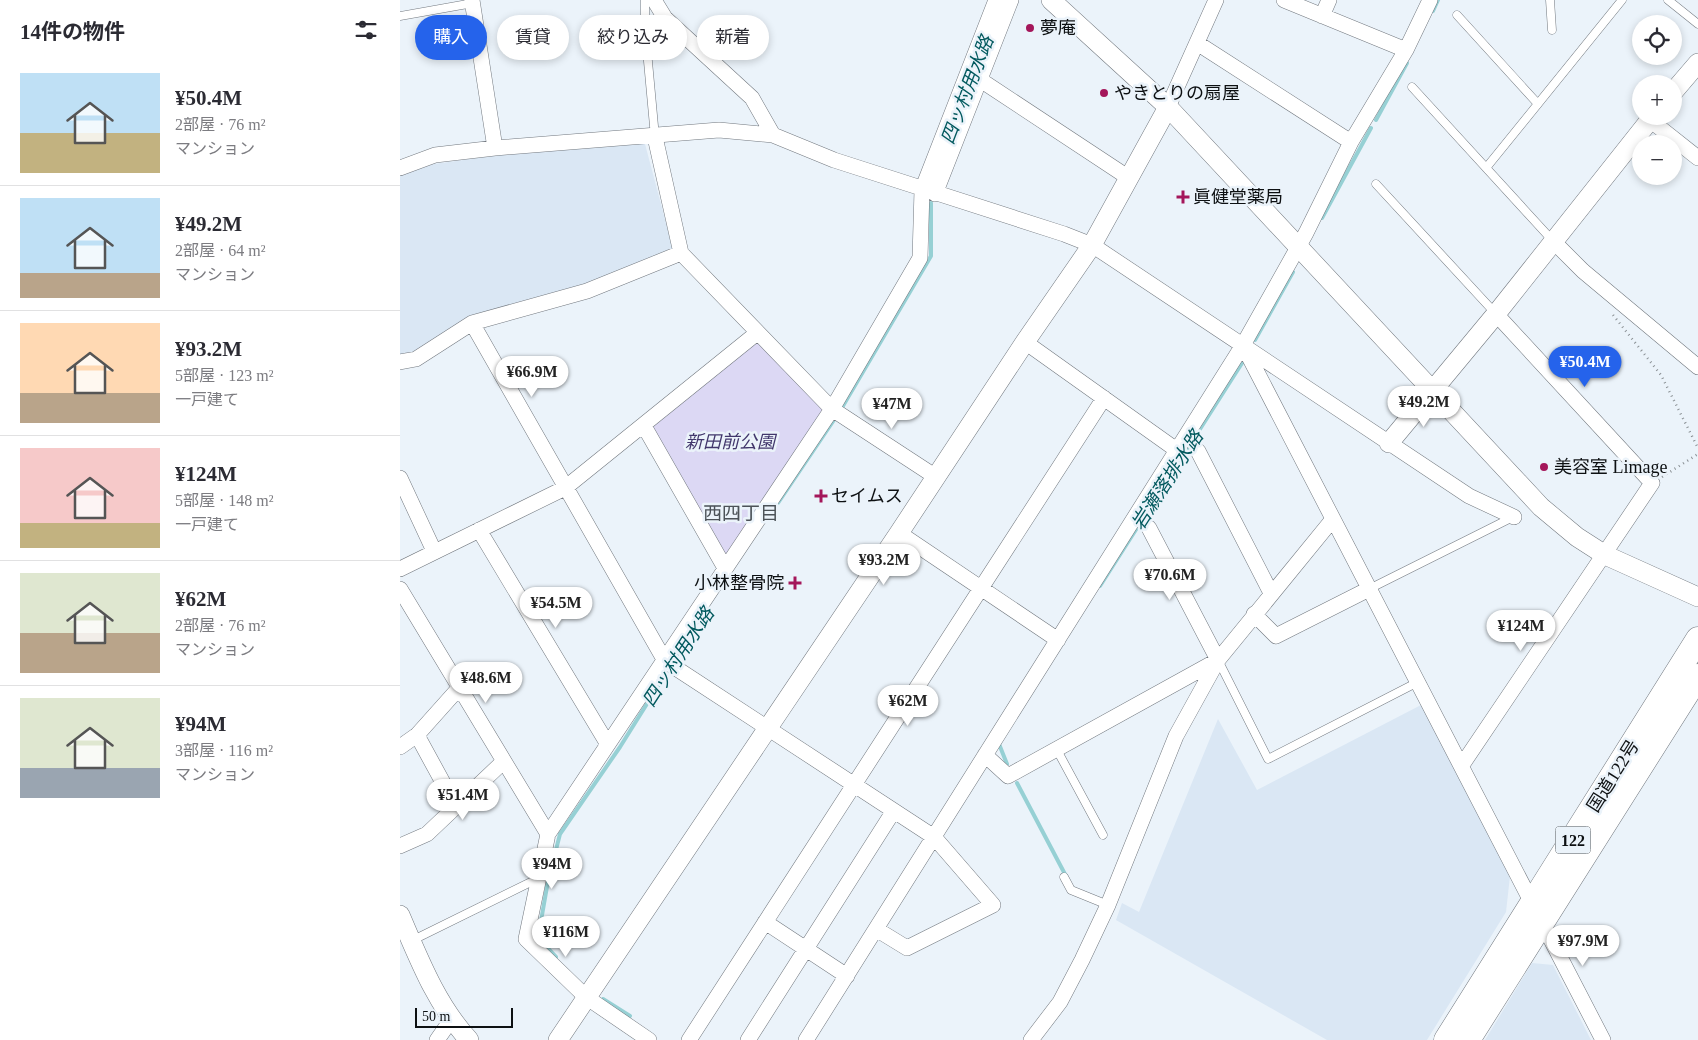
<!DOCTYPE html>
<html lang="ja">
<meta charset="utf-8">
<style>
:root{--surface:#fff;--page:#f2f2f3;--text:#2b2b33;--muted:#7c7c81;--line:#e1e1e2;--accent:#2563eb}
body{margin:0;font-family:"Times New Roman","Noto Sans JP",serif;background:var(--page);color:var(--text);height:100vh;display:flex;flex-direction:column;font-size:19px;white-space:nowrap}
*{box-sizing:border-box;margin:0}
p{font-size:16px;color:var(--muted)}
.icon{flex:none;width:28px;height:28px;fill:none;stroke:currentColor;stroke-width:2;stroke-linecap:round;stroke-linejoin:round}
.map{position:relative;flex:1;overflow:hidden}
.drawer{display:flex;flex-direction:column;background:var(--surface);width:400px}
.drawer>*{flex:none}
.hud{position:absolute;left:15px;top:15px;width:475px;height:45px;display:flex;gap:10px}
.fabs{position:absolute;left:1232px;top:15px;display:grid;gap:10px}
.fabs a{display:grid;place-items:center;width:50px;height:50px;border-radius:50%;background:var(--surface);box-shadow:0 2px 8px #0003;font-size:25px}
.scale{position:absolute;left:15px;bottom:12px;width:98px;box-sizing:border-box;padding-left:5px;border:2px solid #0d1012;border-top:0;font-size:14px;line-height:18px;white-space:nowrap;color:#0d1012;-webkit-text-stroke:4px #ebf3fa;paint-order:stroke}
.price{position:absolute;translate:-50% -42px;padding:0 11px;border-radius:18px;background:#fff;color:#222;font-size:16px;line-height:32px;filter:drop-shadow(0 1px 2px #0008)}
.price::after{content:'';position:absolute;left:50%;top:30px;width:15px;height:11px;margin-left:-8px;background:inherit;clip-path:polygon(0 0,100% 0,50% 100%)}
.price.selected{background:var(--accent);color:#fff}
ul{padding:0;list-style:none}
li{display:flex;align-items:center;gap:15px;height:125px;padding:0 20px}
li+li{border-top:1px solid var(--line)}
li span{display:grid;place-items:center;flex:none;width:140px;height:100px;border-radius:0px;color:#555}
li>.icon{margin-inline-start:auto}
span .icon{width:60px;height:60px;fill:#fffc;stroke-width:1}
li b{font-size:21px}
h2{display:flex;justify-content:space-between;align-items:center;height:60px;padding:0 20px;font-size:21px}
.pill{padding:0 18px;border-radius:22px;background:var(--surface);box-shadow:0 2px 8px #0003;font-size:18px;line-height:45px}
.pill.selected{background:var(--accent);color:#fff}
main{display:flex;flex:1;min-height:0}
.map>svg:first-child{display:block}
</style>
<main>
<section class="drawer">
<h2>14件の物件<svg class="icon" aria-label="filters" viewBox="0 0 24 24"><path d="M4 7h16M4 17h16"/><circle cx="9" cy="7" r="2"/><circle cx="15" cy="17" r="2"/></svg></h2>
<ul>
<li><span style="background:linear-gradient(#bfe0f5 60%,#c2b280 0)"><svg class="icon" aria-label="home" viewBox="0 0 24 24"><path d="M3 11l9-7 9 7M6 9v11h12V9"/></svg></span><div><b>¥50.4M</b><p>2部屋 · 76 m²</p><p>マンション</p></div></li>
<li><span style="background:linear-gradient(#bfe0f5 75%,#b9a48a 0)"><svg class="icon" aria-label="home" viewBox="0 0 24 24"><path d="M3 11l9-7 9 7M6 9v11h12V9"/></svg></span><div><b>¥49.2M</b><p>2部屋 · 64 m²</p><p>マンション</p></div></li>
<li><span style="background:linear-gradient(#ffd9b3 70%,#b9a48a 0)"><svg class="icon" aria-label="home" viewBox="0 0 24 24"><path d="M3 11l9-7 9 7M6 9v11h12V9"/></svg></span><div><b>¥93.2M</b><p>5部屋 · 123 m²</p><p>一戸建て</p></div></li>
<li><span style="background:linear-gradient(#f6c9c9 75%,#c2b280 0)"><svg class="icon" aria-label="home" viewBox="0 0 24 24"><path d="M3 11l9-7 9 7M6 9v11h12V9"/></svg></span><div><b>¥124M</b><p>5部屋 · 148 m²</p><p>一戸建て</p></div></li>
<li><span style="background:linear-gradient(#dfe7d0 60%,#b9a48a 0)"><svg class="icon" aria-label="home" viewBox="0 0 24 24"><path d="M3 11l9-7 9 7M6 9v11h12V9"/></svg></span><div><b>¥62M</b><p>2部屋 · 76 m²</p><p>マンション</p></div></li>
<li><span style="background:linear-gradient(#dfe7d0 70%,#9aa5b1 0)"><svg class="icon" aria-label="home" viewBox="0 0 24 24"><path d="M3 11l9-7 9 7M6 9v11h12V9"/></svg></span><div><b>¥94M</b><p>3部屋 · 116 m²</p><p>マンション</p></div></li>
</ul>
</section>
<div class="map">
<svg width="1298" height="1040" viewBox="0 0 1298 1040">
<rect width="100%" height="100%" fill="#ebf3fa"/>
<path fill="#dae7f4" d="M245,144L274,253L0,359V175L34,164L129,151Z
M1021,705L1110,876L1106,912L1027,1040H927L716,920L722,903L739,912L818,719L857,790Z
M1132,963L1153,965L1191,1040H1085Z"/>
<path fill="#dcd8f4" d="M357,333L432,409L325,568L244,426Z"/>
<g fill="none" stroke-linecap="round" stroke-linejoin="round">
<path stroke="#96d0d4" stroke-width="4" d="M1033,11L1038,0
M976,120L1007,63
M922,218L971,128
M855,340L893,272
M440,411L531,256V203
M378,503L436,417
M700,586L844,360
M274,661L285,641
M599,744L607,764
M617,783L667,878
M156,957L138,938L148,881L160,834L220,747L270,667
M203,999L230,1016"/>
<defs>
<path id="service" d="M245,0V29L255,137
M1150,0L1152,30
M1268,0L1298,24
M1057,15L1138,104
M0,16L73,3
M1012,87L1153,241
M1086,168L1222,0
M976,184L1096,314
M969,589L1113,517
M818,660L868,759L1018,682
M657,750L703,835
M664,877L671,890L708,905
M11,941L139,878"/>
<path id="minor" d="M72,0L95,148
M254,0L265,18L352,98L373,135
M884,0L1006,50
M922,16L929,0
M797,43L951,142
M579,79L729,178
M768,107L816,0
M1250,120L1298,158
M255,137L281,253L432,409L536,477
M0,168L35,155L95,148L319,130L373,135L434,160L664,234L692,245L1069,496L1114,517
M535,194L611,0
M1153,241L1183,271L1298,367
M72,323L265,661L534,837L593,905L507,948L476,929
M625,342L778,451
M844,347L1203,1040
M0,362L16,359L72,323L187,291L281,253
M244,426L325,568
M798,451L871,593
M0,478L34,551
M749,528L818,660
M79,530L207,743
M499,533L658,640
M0,569L165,488L357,333
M0,589L148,834
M854,614L876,636L969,589
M17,735L47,790L61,803
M0,747L17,735L59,688
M585,755L608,776L818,660
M1062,765L1252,483L1096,314
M0,846L27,834L103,762
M365,922L447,976
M37,1040L51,1020
M249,1040L186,997L126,939L148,834L432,409L520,258L522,190L596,0
M289,1040L704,398
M348,1040L493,812
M406,1040L843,345L906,233L951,142L1006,50L1030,0
M631,1040L660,1002L682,960L708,905L776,736L818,660L933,519"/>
<path id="tertiary" d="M651,0L768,107L1141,507L1177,537L1205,555L1298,597
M1274,91L1298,63
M989,443L1096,314L1253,116
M0,915C19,959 36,1004 69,1040
M158,1040L499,533L625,342L692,245L768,107"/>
<path id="trunk" d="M1046,1040L1298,639
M1068,1040L1298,676"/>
</defs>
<use href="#service" stroke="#72787f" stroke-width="9"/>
<use href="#minor" stroke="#72787f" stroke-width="16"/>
<use href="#tertiary" stroke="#72787f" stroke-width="20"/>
<use href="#trunk" stroke="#72787f" stroke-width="25"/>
<path stroke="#8b9195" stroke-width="2.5" stroke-dasharray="1 4" stroke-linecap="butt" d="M1213,315L1261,375L1298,448
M1262,477L1298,454"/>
<use href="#service" stroke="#fff" stroke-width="8"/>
<use href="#minor" stroke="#fff" stroke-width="15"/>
<use href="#tertiary" stroke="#fff" stroke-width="19"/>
<use href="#trunk" stroke="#fff" stroke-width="24"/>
</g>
<g fill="#a4165a" stroke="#ebf3fa" stroke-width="2">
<circle cx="630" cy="28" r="5"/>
<circle cx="704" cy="93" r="5"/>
<path d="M780.5 189.5h5v5h5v5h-5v5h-5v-5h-5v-5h5z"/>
<circle cx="1144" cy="467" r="5"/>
<path d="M418.5 488.5h5v5h5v5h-5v5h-5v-5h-5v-5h5z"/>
<path d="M392.5 575.5h5v5h5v5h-5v5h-5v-5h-5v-5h5z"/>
</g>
<g text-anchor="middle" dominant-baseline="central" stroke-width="5" stroke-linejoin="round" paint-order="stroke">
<rect fill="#ebf3fa" stroke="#505458" stroke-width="1" x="1155.5" y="826.5" width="35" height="27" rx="4"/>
<g font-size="16" font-weight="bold" fill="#0d1012">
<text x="1173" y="840">122</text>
</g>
<g font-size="18" fill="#0d1012" stroke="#ebf3fa" text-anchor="start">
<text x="640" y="28">夢庵</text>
<text x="714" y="93">やきとりの扇屋</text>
<text x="793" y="197">眞健堂薬局</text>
<text x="1154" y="467">美容室 Limage</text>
<text x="431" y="496">セイムス</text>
<text x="384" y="583" text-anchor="end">小林整骨院</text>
</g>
<g font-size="18" font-style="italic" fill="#42376c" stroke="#ebf3fa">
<text x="330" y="442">新田前公園</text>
</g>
<g font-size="18" fill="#0d1012" stroke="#ebf3fa">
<text transform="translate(1213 776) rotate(-58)">国道122号</text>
</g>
<g font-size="19" font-style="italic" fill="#02595e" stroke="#ebf3fa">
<text transform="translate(567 90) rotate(-69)">四ッ村用水路</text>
<text transform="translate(767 480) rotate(-57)">岩瀬落排水路</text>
<text transform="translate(278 657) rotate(-57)">四ッ村用水路</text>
</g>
<g font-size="19" fill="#4c5258" stroke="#ebf3fa">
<text x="341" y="513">西四丁目</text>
</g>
</g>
</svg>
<div class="fabs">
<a><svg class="icon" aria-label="locate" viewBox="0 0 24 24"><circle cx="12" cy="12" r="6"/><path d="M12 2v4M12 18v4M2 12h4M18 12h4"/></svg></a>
<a>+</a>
<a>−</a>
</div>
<div class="scale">50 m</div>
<b class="price selected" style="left:1185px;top:388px">¥50.4M</b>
<b class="price" style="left:132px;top:398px">¥66.9M</b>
<b class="price" style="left:1024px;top:428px">¥49.2M</b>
<b class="price" style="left:492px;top:430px">¥47M</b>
<b class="price" style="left:484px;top:586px">¥93.2M</b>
<b class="price" style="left:770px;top:601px">¥70.6M</b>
<b class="price" style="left:156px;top:629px">¥54.5M</b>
<b class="price" style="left:1121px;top:652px">¥124M</b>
<b class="price" style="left:86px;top:704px">¥48.6M</b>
<b class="price" style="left:508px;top:727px">¥62M</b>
<b class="price" style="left:63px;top:821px">¥51.4M</b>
<b class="price" style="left:152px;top:890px">¥94M</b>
<b class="price" style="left:166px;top:958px">¥116M</b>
<b class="price" style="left:1183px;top:967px">¥97.9M</b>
<div class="hud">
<a class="pill selected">購入</a>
<a class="pill">賃貸</a>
<a class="pill">絞り込み</a>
<a class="pill">新着</a>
</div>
</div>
</main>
